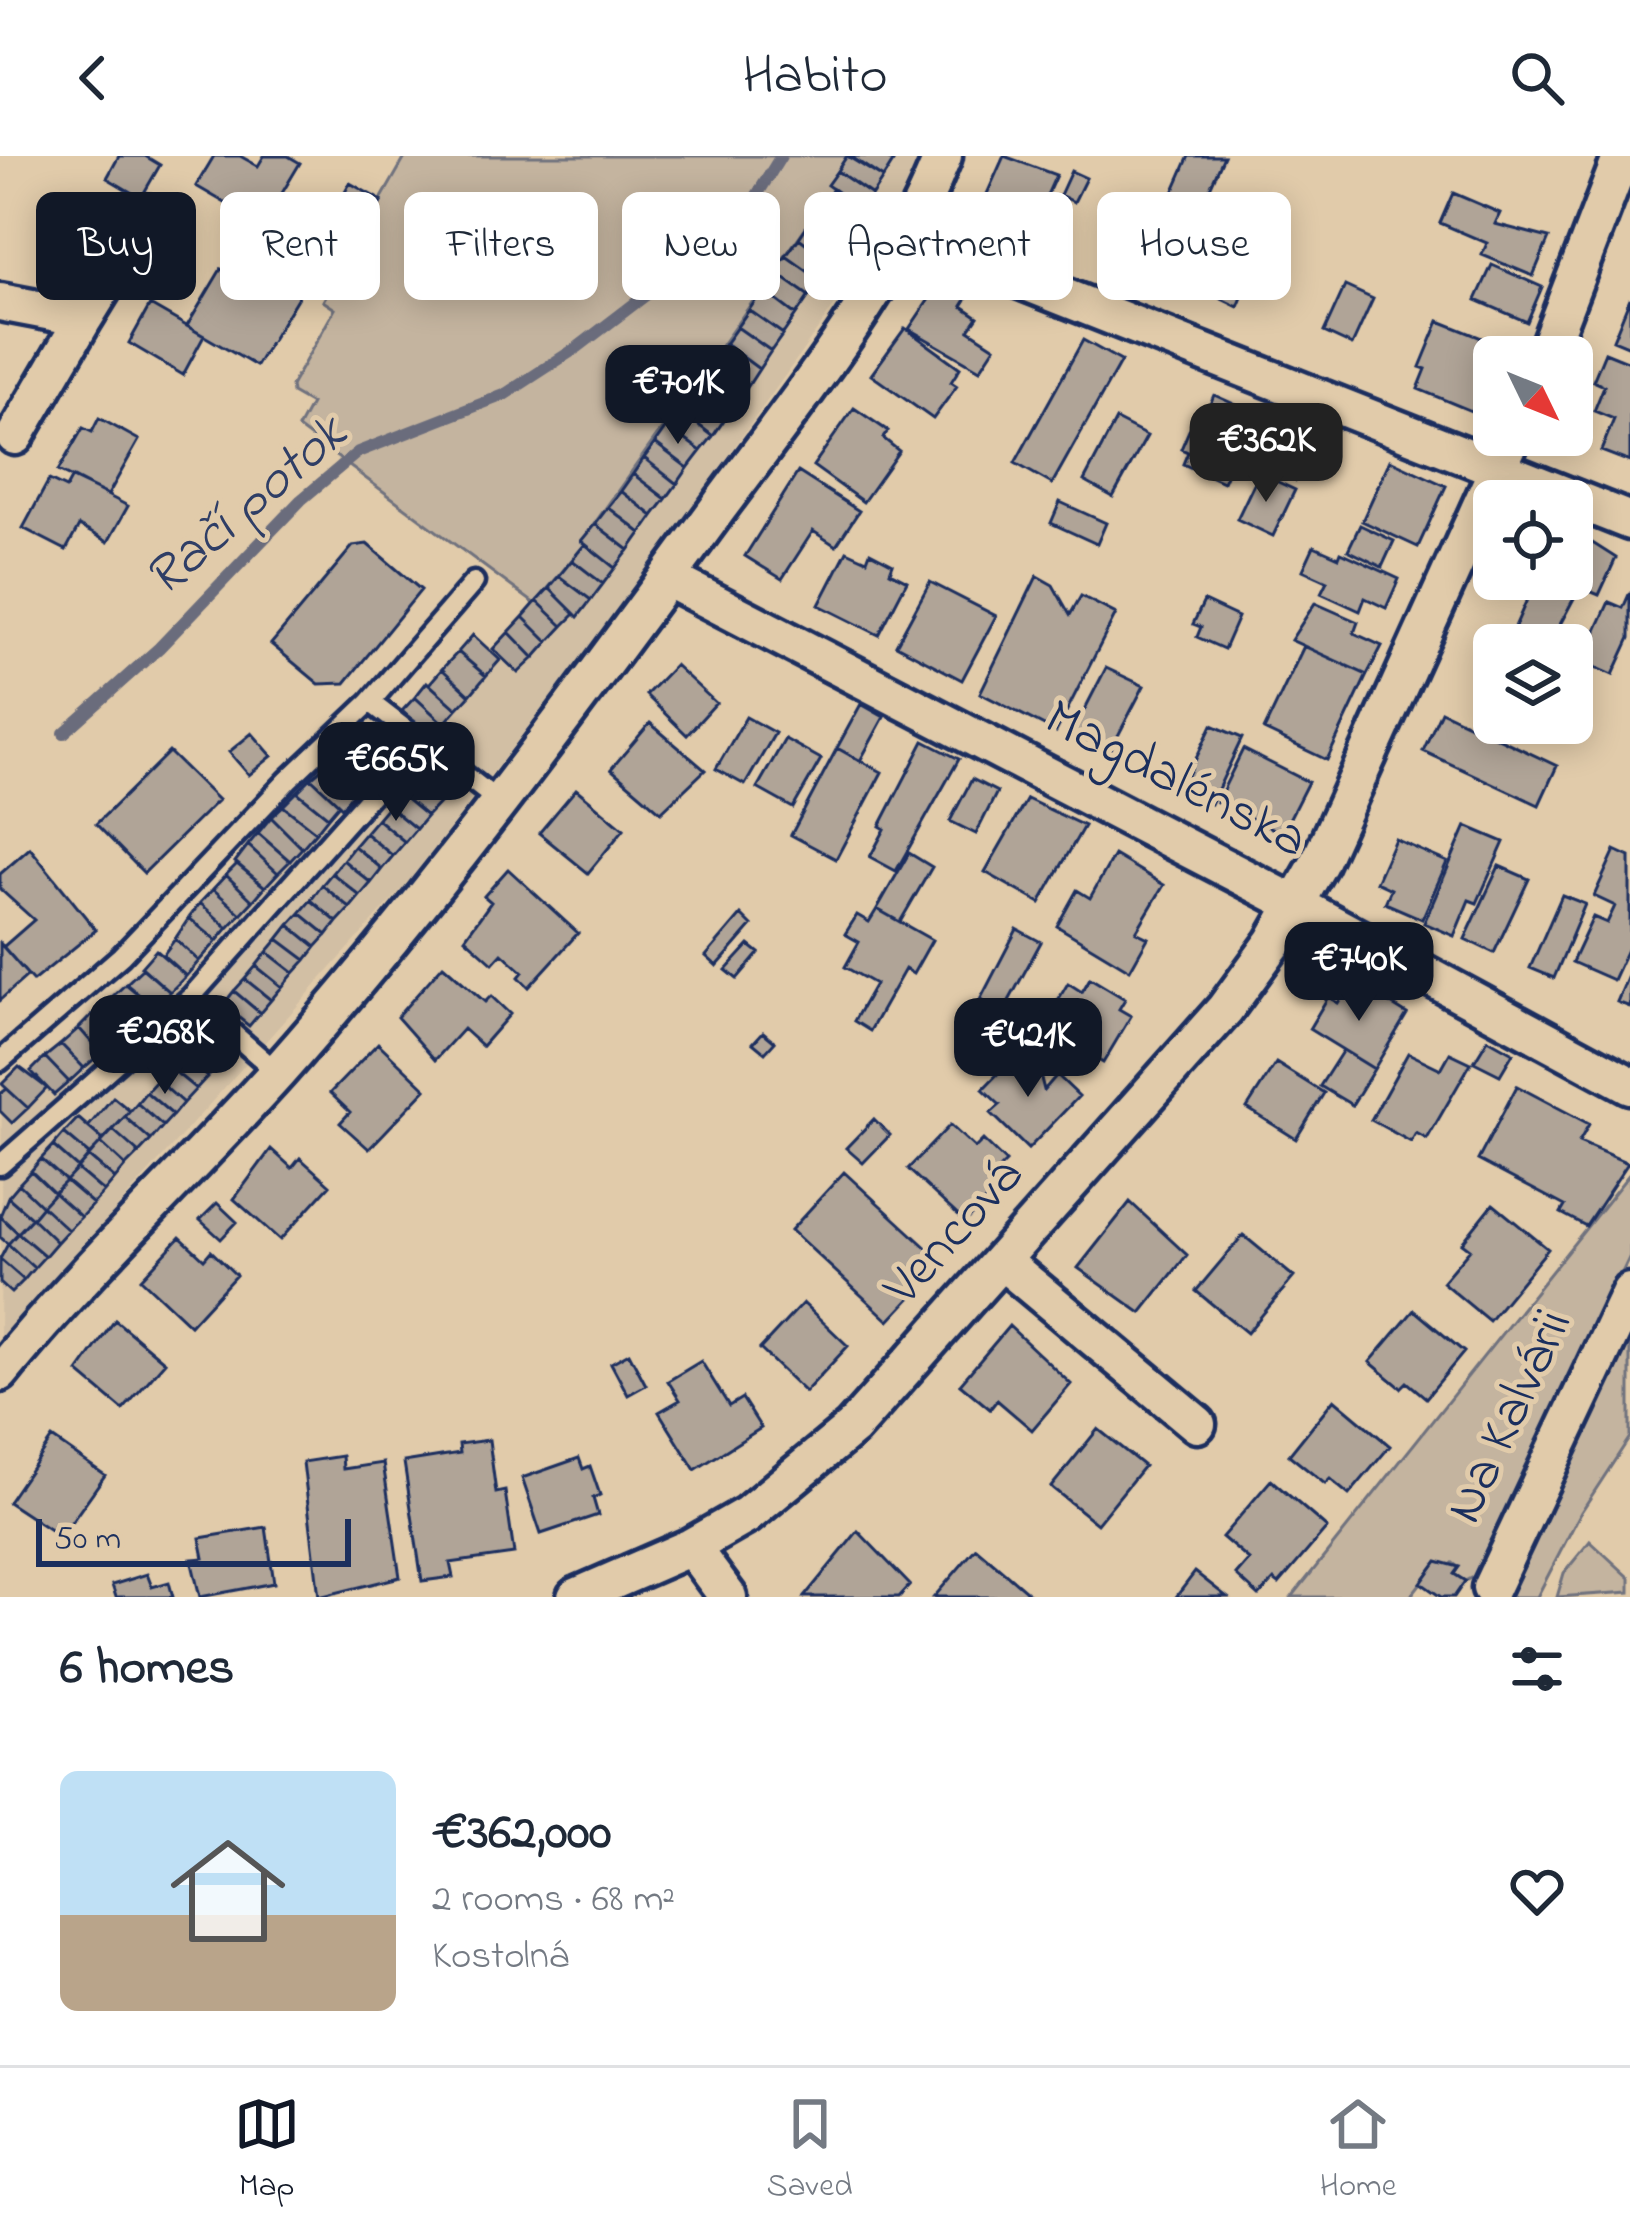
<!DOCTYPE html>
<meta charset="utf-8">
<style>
:root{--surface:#fff;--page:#f6f6f7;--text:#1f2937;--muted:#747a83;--line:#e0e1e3;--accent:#111827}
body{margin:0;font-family:"Indie Flower",sans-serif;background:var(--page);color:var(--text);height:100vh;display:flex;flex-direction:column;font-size:45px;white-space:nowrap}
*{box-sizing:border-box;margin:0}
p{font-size:39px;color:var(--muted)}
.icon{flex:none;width:66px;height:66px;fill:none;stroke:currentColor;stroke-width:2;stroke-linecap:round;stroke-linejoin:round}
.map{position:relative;height:1441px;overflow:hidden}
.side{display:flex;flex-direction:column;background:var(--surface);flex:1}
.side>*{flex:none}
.guide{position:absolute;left:36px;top:36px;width:1560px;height:108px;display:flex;gap:24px}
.needle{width:78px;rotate:133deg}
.tools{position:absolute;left:1473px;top:180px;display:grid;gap:24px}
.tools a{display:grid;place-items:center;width:120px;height:120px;border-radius:18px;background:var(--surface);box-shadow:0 6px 30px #0003;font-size:60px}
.scale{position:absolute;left:36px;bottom:30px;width:315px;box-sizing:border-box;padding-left:12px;border:6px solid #1b2f5e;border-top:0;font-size:33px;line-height:42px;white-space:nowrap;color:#1b2f5e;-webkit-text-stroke:9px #e1cbaa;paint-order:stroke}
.price{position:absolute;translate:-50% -102px;padding:0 27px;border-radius:24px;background:var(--accent);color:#fff;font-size:39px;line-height:78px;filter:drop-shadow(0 3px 6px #0008)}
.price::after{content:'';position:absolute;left:50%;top:72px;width:36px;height:27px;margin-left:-18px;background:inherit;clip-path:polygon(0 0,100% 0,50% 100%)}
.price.current{background:#222;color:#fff}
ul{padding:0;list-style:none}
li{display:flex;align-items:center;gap:36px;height:300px;padding:0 60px}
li+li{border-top:3px solid var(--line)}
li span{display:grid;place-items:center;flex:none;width:336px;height:240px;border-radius:18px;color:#555}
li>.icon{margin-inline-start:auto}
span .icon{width:144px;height:144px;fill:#fffc;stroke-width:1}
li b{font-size:51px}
h2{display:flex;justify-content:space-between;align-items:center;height:144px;padding:0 60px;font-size:51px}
.chip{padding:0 42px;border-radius:18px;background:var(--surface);box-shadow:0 6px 30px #0003;font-size:42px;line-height:108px}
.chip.current{background:var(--accent);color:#fff}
header{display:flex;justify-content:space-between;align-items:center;height:156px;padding:0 60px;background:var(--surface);font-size:54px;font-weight:600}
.tab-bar{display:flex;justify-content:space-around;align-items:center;height:168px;border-top:3px solid var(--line);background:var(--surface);font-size:33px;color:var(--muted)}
.tab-bar a{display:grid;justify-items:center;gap:6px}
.tab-bar .current{color:var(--accent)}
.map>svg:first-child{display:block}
</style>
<header><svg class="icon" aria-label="back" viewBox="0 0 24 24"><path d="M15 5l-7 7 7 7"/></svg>Habito<svg class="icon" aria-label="search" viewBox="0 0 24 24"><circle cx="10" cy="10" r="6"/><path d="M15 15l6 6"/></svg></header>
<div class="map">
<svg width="1630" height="1441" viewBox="0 0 1630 1441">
<rect width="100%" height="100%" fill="#e1cbaa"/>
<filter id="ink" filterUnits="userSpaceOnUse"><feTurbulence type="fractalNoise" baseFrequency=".00833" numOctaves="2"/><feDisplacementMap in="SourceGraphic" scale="24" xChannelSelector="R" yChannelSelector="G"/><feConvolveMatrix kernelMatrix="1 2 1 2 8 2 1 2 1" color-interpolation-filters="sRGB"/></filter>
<g filter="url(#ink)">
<path fill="#d2bfa4" d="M847,0H922L885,78L721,310L606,470L408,726L0,1183L2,928L19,911L31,915L156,794L163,799L271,661L364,569L380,581L473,479L491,495L549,432L832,34L827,29Z"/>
<path fill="#c4b49f" stroke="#70727e" stroke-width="3" d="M406,0H847L828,29L833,33L582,385L585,388L535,448L298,272L311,248L292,237L291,230L335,153L323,145Z
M1630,1017V1100L1478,1418L1465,1425L1454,1418L1458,1411L1453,1407L1447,1412L1437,1406L1410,1441H1292Z
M1630,1171V1281L1581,1356L1537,1441H1503Z
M1590,1385L1630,1422V1436L1557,1441L1564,1417Z"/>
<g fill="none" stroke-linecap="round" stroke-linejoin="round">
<path stroke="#6a6c7c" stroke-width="12" d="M64,577L159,492L301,344L358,296L504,239L578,191L740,67L781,0"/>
</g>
<path fill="#b0a497" stroke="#1b2f5e" stroke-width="3" d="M119,0H145L160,9L141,42L107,22Z
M214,0H240L258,10L264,0H288L300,7L263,69L196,30Z
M847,0L883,22L872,39L837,15Z
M850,0H885L893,6L883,22Z
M1004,0L1056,19L1029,79L979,56Z
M1189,0H1224L1193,70L1164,57Z
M837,15L872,39L862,54L827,29Z
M1071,15L1086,22L1074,46L1060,39Z
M350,27L382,45L335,124L305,109Z
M833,33L867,58L855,73L822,49Z
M1453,37L1500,57L1495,68L1549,82L1533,120L1482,99L1487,87L1440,67Z
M822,49L855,73L844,89L811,64Z
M1207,60L1264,88L1238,151L1181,123Z
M811,64L844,89L832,107L799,82Z
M799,82L832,107L820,124L786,100Z
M786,100L820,124L809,140L775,116Z
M245,108L299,139L256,210L187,170L221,113L236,121Z
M1492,109L1542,131L1527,166L1476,144Z
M775,116L809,140L796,159L763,134Z
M946,118L972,134L962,150L978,161L969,174L995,191L980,214L909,173Z
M1345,130L1373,143L1352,189L1324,176Z
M763,134L796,159L783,178L749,154Z
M1630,142V191L1613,184Z
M150,149L204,180L183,219L129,187Z
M749,154L783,178L771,195L737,171Z
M1439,165L1502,190L1476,257L1418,233L1426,213L1420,211Z
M737,171L771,195L759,213L725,188Z
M905,172L960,212L951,226L957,230L933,263L871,219Z
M1083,184L1121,205L1052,328L1015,307Z
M725,188L759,213L748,230L714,205Z
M1605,196L1630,206V306L1601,295L1614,263L1594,255L1604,230L1593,225Z
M714,205L748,230L735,249L701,224Z
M701,224L735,249L724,264L690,239Z
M690,239L724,264L713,280L679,254Z
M1214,239L1254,257L1223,326L1183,308L1188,296L1181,293L1194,263L1202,267Z
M854,252L888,275L883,282L899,295L863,346L813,310Z
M679,254L713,280L701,295L667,270Z
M1258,256L1316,283L1296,325L1239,298Z
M99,262L139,284L108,339L58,315L83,272L92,276Z
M1116,264L1147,280L1113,341L1084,325Z
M667,270L701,295L688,312L655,287Z
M655,287L688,312L677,328L644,302Z
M644,302L677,328L666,343L633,318Z
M1390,304L1446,330L1418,391L1362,365Z
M798,316L859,355L836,390L813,375L782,423L745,400Z
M1259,317L1295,334L1273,380L1237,363Z
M633,318L666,343L653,360L621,335Z
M72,321L128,350L108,386L79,370L66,394L23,372L49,324L66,332Z
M621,335L653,360L641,377L608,351Z
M1060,346L1106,367L1097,388L1051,367Z
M608,351L641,377L629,394L595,368Z
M595,368L629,394L615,412L581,385Z
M1360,369L1394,385L1382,411L1348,394Z
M1572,374L1616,402L1599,439L1580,431L1549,489L1514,473L1529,439L1537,442L1545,423H1572Z
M367,388L421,434L345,527L319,528L271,488L353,390Z
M585,388L615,412L603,428L572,404Z
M1314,390L1339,401L1341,396L1399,423L1386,452L1365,442L1360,455L1321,437L1327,425L1303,414Z
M847,395L867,404L870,396L893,408L890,416L907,425L879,479L819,449Z
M572,404L603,428L591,444L559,420Z
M559,420L591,444L578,461L549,432Z
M1037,420L1053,429L1070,459L1081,440L1116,458L1056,576L980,537Z
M930,426L996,460L962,524L896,489Z
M549,432L575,458L563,470L537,445Z
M1630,436V482L1613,519L1582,505L1609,446L1623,452Z
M537,445L563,470L548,486L523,461Z
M1204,445L1238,461L1224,493L1197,481L1201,471L1193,468Z
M1315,447L1358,466L1354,477L1382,490L1367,519L1291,484Z
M523,461L548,486L534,502L509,476Z
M509,476L534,502L518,517L493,493Z
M473,479L500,504L486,520L458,496Z
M1304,490L1367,519L1327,604L1264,574Z
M458,496L486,520L470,539L442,513Z
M675,509L716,547L687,579L646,539Z
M1494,511V549L1480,543Z
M1106,512L1144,530L1109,597L1072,578Z
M442,513L470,539L457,553L429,528Z
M427,526L457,553L444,568L415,541Z
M415,541L444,568L431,583L402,555Z
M861,548L884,561L860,605L837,592Z
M1441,555L1557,610L1539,649L1423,595Z
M746,561L775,577L745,629L716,613Z
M650,567L705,614L661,656L611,613Z
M364,569L393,595L380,609L349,585Z
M1212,569L1242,582L1211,648L1181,634Z
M252,577L272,600L249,619L229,596Z
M785,583L821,603L793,652L757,632Z
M349,585L380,609L366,623L338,597Z
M924,585L959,603L896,715L870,701L885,673L880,670Z
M837,592L882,616L836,703L791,679Z
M1243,593L1308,626L1282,677L1217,646Z
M169,596L218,644L144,717L96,668Z
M338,597L366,623L354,636L325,610Z
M325,610L354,636L342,651L311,622Z
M413,619L442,644L427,660L399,637Z
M311,622L339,648L328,661L297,636Z
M972,623L997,636L976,678L950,665Z
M576,633L624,673L588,717L539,677Z
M297,636L328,661L316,676L283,650Z
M399,637L427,660L416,673L388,650Z
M1027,643L1084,670L1040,747L985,716Z
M283,650L316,676L302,692L271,661Z
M388,650L416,673L405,686L377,663Z
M271,661L302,692L290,705L258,677Z
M377,663L405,686L393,700L365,677Z
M1466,670L1504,686L1477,747L1469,744L1454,780L1424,767Z
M258,677L290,705L278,717L248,689Z
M365,677L393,700L382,713L354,690Z
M1395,683L1447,706L1422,763L1385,747L1391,733L1376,726Z
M248,689L278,717L265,731L235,706Z
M354,690L382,713L371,727L343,704Z
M30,692L96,774L33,825L3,791L34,764L0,733V718Z
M1615,694L1630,701V787L1613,824L1572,806L1593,761L1607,767L1615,750L1594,740Z
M909,697L932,711L900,766L877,753Z
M1114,699L1164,729L1136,776L1148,782L1130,814L1057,770L1077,734L1090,742Z
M343,704L371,727L360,740L332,717Z
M237,708L265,731L253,745L226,719Z
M1499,710L1529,723L1494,797L1465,783Z
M508,713L578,777L529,831L519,821L523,816L502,797L493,807L465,782L491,746L484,740Z
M332,717L360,740L350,752L322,729Z
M226,719L253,745L241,758L213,733Z
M322,729L350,752L337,766L311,744Z
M213,733L241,758L228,772L200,747Z
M1562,739L1585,748L1554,822L1530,812Z
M311,744L337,766L327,779L300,757Z
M200,747L228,772L217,785L189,762Z
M877,753L932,784L913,818L905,813L870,875L854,865L875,828L845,811L859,786L845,778L857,759L869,766Z
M300,757L327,779L316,791L289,769Z
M741,759L752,770L717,810L706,800Z
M189,762L217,785L199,805L175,783Z
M289,769L316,791L306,804L278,783Z
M1017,773L1041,786L1003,856L980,844Z
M175,783L199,805L186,820L163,799Z
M278,783L306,804L294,817L267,796Z
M0,787L28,819L0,844Z
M749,789L759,797L737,823L726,814Z
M156,794L186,820L170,836L141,811Z
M267,796L294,817L282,831L256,810Z
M443,809L485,846L491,840L510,858L482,890L463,873L435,904L397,861Z
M256,810L282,831L271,844L245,823Z
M143,812L170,836L154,851L126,828Z
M1630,815V851L1617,846Z
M1090,822L1125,843L1119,853L1131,860L1103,907L1043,870L1068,827L1082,836Z
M245,823L271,844L260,857L234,835Z
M1352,824L1407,858L1374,913L1309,873L1328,841L1338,847Z
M126,828L154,851L138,865L113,840Z
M234,835L260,857L249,870L223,849Z
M113,840L138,865L120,879L97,854Z
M97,854L120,879L101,897L79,872Z
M980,854L1033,882L1012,904L971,865Z
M79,872L101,897L84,912L61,888Z
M204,872L230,895L218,909L191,885Z
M763,876L775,886L765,897L753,887Z
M1488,883L1513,897L1500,919L1474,906Z
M191,885L218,909L207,921L180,898Z
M378,887L426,933L369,993L340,967L350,956L330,937Z
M61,888L84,912L69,926L45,901Z
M1343,894L1374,913L1352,949L1320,930Z
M1020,895L1038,911L1044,934L1057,919L1079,940L1028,993L991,957L1000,949L983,933Z
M1408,897L1441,913L1450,897L1471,907L1427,983L1416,977L1411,986L1371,964Z
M180,898L207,921L196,933L169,911Z
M45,901L69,926L54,939L31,915Z
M1276,907L1324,937L1296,983L1247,952Z
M19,911L47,932L28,952L2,928Z
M169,911L196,933L183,947L157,924Z
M157,924L183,947L173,959L146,936Z
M1517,930L1589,968L1579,986L1628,1007L1586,1070L1561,1057L1565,1050L1478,1004Z
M7,933L28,952L12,967L0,955V938Z
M146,936L173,959L163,970L137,947Z
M113,941L130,955L103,984L88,971Z
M137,947L163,970L151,984L125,961Z
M125,961L151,984L139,997L113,974Z
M78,962L103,984L90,999L64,977Z
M874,963L890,979L863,1007L846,992Z
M950,969L975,992L983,984L1006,1006L996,1016L1005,1024L965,1066L908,1013Z
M113,974L139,997L126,1010L101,987Z
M64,977L90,999L78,1012L53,990Z
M101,987L126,1010L115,1023L88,1000Z
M53,990L78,1012L66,1025L41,1003Z
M271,993L292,1012L300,1002L330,1029L280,1084L234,1043Z
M88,1000L115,1023L104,1036L77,1013Z
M41,1003L66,1025L54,1037L31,1015Z
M77,1013L104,1036L93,1048L66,1025Z
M31,1015L54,1037L42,1050L19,1028Z
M844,1016L943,1107L889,1165L791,1074Z
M66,1025L93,1048L81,1061L54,1037Z
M19,1028L42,1050L32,1062L8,1041Z
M54,1037L81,1061L68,1074L42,1050Z
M8,1041L32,1062L18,1077L0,1060Z
M1130,1046L1187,1099L1141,1157L1078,1112Z
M217,1047L237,1066L221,1083L200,1064Z
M1493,1048L1548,1093L1489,1165L1442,1126L1470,1093L1462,1087Z
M42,1050L68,1074L57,1086L32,1062Z
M0,1060L18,1077L8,1088L0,1081Z
M32,1062L57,1086L45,1100L18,1077Z
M18,1077L45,1100L34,1112L8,1088Z
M1243,1079L1294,1121L1247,1177L1196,1135Z
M180,1081L204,1103L211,1095L236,1119L190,1169L141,1123Z
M8,1088L34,1112L24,1124L0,1103Z
M0,1103L24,1124L11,1137L0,1127Z
M803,1147L848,1190L805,1236L760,1193Z
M1414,1154L1464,1196L1426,1242L1407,1226L1401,1232L1370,1206Z
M115,1164L165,1206L123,1254L78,1216Z
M1009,1170L1071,1228L1032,1274L997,1244L990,1253L960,1228Z
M629,1197L646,1229L628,1239L611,1207Z
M701,1205L729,1250L742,1242L761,1272L695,1314L659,1256L680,1244L668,1225Z
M1334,1243L1390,1290L1349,1339L1330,1323L1325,1328L1289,1299Z
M1098,1273L1144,1310L1097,1368L1051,1331Z
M52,1282L105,1319L61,1381L8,1346Z
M489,1284L496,1337L505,1335L514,1398L450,1407L453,1421L422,1425L404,1306L460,1297L459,1288Z
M342,1300L343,1313L383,1307L400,1421L319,1441L303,1306Z
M579,1302L583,1313L590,1310L600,1339L593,1342L598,1359L541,1378L522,1322Z
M1271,1324L1327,1372L1279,1428L1274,1424L1259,1440L1236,1419L1249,1404L1222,1381Z
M266,1371L274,1427L200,1441L191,1403L204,1402L200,1382Z
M858,1375L910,1429L899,1441H804Z
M976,1392L1033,1441H934Z
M1437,1405L1459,1411L1454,1418L1465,1425L1454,1441H1441L1421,1427Z
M1195,1416L1227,1441H1176Z
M147,1418L152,1431L169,1426L173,1441H116L112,1429Z"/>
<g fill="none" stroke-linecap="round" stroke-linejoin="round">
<defs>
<path id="service" d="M474,426L370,546L498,645
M191,841L277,916
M0,905L121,800L288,624L370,546
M0,1009L191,841L385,623L430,595"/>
<path id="minor" d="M907,79L1630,365
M0,146L84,162L148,58
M1545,201L1622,0
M15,280L84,162
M667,422L1297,749L1630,929
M1003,1106L1197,1268
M0,1217C86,1111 186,1018 277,917C435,739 578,544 719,351C801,240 892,130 943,0
M691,1391L728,1441
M1491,1432L1630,1136
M576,1441L691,1391L747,1359L852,1272L1225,853L1274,786L1319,707L1513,279"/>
</defs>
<use href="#service" stroke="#1b2f5e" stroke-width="27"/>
<use href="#minor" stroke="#1b2f5e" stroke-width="45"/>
<use href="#service" stroke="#e1cbaa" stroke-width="18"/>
<use href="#minor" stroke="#e1cbaa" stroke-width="36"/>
</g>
</g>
<g text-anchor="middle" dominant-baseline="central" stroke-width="10" stroke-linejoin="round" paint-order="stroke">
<g font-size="54" fill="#1b2f5e" stroke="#e1cbaa">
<text transform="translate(1175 625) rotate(27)">Magdalénska</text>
<text transform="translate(955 1077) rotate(-48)">Vencová</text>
<text transform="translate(1511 1261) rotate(-65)">Na Kalvárii</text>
</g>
<g font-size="57" font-style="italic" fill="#2f3e66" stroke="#e1cbaa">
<text transform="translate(247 352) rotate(-41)">Račí potok</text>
</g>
</g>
</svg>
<div class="tools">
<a><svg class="needle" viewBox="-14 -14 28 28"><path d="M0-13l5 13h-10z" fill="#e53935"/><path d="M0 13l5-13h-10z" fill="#747a83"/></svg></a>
<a><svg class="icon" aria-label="locate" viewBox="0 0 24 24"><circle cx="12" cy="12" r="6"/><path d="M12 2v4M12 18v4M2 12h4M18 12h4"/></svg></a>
<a><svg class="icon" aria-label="layers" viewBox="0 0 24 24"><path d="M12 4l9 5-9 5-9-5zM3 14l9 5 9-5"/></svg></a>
</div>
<div class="scale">50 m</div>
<b class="price" style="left:678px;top:291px">€701K</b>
<b class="price current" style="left:1266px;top:349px">€362K</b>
<b class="price" style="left:396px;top:668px">€665K</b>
<b class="price" style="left:1359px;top:868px">€740K</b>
<b class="price" style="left:165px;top:941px">€268K</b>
<b class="price" style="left:1028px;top:944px">€421K</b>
<div class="guide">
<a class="chip current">Buy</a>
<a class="chip">Rent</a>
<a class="chip">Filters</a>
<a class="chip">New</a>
<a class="chip">Apartment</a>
<a class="chip">House</a>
</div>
</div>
<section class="side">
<h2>6 homes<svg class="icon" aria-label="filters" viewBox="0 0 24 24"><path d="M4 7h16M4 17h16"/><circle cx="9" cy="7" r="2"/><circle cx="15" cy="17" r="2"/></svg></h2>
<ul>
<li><span style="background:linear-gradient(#bfe0f5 60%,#b9a48a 0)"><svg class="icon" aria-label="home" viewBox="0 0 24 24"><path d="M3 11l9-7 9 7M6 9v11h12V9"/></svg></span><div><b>€362,000</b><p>2 rooms · 68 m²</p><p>Kostolná</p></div><svg class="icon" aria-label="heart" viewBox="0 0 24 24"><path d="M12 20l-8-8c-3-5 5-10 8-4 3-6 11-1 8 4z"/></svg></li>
</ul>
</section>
<nav class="tab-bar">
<a class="current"><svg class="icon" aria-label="map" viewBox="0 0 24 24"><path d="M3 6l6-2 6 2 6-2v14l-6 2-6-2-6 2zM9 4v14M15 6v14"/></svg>Map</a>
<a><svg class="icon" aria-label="saved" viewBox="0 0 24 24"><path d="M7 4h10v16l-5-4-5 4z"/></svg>Saved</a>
<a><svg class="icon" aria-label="home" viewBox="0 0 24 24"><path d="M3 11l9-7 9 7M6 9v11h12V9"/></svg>Home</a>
</nav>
